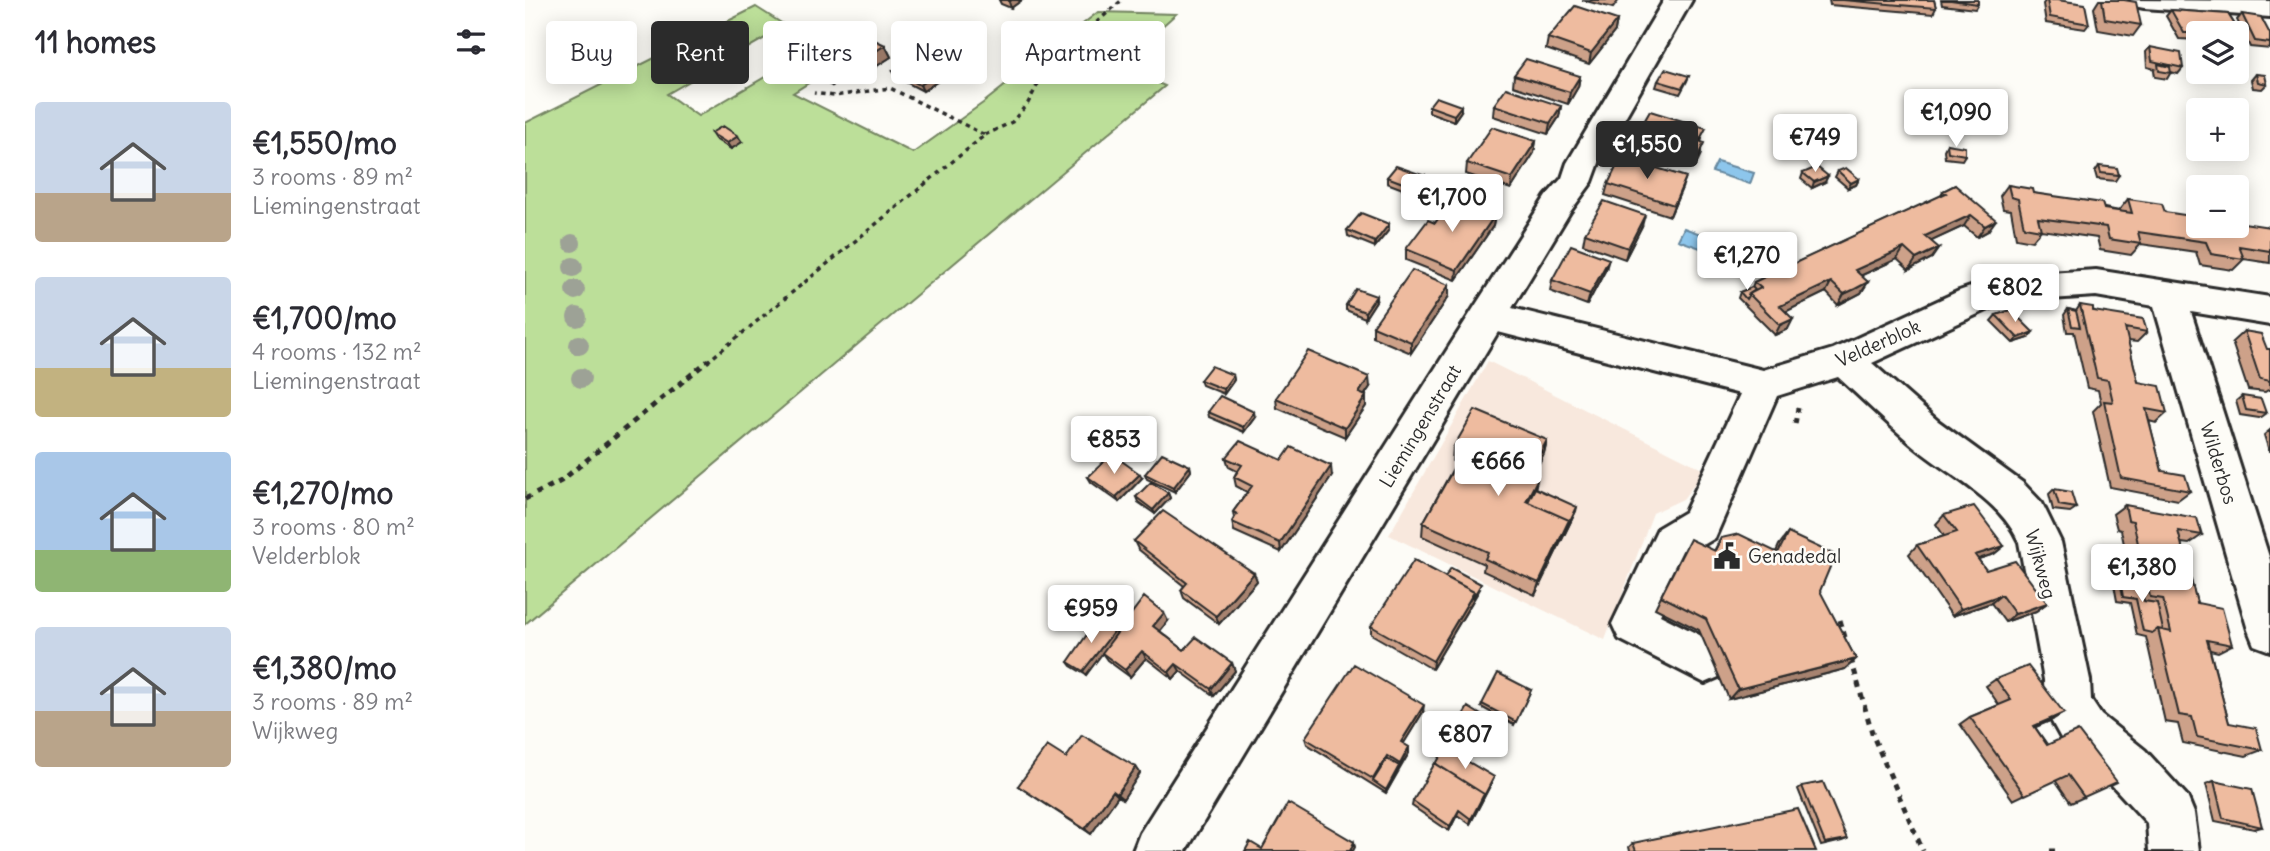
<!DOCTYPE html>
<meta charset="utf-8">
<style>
:root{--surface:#fff;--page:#f7f7f7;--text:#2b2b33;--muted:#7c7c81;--accent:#2b2b2b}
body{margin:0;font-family:Delius,sans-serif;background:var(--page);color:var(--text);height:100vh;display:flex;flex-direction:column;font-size:26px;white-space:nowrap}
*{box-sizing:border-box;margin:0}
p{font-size:23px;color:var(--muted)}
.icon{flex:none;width:38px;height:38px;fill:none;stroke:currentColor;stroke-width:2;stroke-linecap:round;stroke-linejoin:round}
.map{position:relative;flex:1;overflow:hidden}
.drawer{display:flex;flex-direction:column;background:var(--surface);width:525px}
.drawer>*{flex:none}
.guide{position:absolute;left:21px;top:21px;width:665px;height:63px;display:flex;gap:14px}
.controls{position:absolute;left:1661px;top:21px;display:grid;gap:14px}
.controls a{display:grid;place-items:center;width:63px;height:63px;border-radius:7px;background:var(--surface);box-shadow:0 4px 18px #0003;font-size:35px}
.price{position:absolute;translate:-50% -60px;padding:0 16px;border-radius:7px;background:#fff;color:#222;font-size:23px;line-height:46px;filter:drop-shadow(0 2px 4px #0008)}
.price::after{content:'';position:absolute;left:50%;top:42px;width:21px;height:16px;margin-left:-10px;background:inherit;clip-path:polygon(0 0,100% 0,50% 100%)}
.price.on{background:var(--accent);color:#fff}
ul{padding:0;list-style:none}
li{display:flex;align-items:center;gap:21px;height:175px;padding:0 35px}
li span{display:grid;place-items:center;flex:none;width:196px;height:140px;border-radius:7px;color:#555}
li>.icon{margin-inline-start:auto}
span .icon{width:84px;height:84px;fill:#fffc;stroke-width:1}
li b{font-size:30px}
h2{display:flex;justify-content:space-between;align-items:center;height:84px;padding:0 35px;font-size:30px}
.chip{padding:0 24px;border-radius:7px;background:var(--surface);box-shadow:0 4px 18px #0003;font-size:24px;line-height:63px}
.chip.on{background:var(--accent);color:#fff}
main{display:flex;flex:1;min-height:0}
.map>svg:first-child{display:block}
</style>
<main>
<section class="drawer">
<h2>11 homes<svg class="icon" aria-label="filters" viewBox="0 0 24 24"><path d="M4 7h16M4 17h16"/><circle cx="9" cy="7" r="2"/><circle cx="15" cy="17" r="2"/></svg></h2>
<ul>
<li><span style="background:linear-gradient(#c9d6e8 65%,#b9a48a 0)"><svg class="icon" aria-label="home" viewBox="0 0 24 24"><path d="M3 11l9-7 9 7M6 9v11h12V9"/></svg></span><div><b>€1,550/mo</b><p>3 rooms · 89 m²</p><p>Liemingenstraat</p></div></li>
<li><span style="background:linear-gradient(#c9d6e8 65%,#c2b280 0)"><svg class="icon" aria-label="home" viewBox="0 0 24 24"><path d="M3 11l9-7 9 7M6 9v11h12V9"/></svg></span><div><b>€1,700/mo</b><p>4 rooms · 132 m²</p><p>Liemingenstraat</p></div></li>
<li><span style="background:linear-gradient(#a9c7e8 70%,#8fb573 0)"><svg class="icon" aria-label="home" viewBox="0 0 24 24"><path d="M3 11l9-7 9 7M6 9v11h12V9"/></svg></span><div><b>€1,270/mo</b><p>3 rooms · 80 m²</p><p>Velderblok</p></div></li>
<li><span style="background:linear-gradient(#c9d6e8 60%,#b9a48a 0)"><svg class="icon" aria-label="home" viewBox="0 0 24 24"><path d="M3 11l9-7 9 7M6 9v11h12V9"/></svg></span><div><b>€1,380/mo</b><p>3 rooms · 89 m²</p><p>Wijkweg</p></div></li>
</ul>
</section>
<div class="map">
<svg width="1745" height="851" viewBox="0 0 1745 851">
<rect width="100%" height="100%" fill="#fdfcf7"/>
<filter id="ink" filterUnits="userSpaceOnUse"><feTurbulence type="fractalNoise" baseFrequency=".0143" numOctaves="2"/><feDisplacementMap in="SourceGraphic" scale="14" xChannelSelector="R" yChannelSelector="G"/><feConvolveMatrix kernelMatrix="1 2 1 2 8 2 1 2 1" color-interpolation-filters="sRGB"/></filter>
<g filter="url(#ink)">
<path fill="#f8e8dd" d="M963,361L1180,470L1158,499L1128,513L1080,640L864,535Z"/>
<path fill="#bcdf99" stroke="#748562" stroke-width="2" d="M231,7L261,26L142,94L173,116L317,32L343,45L268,93L388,153L458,103L573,12L651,14L592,66L640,86L0,624V123Z"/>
<path fill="#8dc6ec" stroke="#66889f" stroke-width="2" d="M1192,162L1229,173L1225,184L1187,172Z
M1159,228L1195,241L1189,253L1153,240Z"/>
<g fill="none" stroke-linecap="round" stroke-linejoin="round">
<defs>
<path id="minor" d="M1139,0H1167L1074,163L1067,182L1045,212L987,308L1238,370L1308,349L1434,291L1477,276L1571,270L1745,297V325L1666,312L1745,560V651L1729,645L1723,630L1629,306L1571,296L1479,302L1347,363L1413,421L1498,483L1517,503L1536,542L1565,680L1566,700L1576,715L1620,750L1662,796L1669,813L1674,851H1624L1622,823L1586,784L1542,749L1527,722L1520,706L1519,680L1494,542C1474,497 1420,474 1384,442C1360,421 1336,398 1313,377L1252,396L1190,538L1163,554L1135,615L1196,646L1202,661L1196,676L1180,683L1094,639L1087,624L1133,528L1160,512L1215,394L973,332L661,851H608L615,833L950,306L1021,196L1037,178L1042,163Z
M1605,0L1745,1V17L1619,8L1609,6Z"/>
</defs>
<use href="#minor" stroke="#2b2b2b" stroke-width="6"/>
<path stroke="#2b2b2b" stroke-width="3.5" stroke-dasharray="4.5 4.5" stroke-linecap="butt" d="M460,135L487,122L503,103L515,80L533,56L597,0
M182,362L460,135L365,88L309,96L289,93"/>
<path stroke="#2b2b2b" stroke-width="5" stroke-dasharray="6 6" stroke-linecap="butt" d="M1270,424L1273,408
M0,499L36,481L184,360
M1315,620L1322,644
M1326,659L1348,736L1398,851
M1525,851H1530"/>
<use href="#minor" fill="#fdfcf7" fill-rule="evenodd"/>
</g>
<g fill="#9da296">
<circle cx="47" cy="243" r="9"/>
<circle cx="48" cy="267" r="10"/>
<circle cx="50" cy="290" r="10"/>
<circle cx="52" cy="317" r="10"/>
<circle cx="54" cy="345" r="10"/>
<circle cx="56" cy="378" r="10"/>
</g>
<path fill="#cda189" stroke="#2b2b2b" stroke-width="2" d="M474,0H497L486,8L476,4Z
M1057,0H1094L1088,8Z
M1304,0H1409L1411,8L1408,14L1305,5Z
M1416,0H1453V4L1450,9L1417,5Z
M1521,0H1532L1564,24L1560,29L1521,23L1518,4Z
M1574,0H1599L1616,25L1608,36L1573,30L1569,8Z
M1646,10L1703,14L1717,36L1713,42H1712V33H1673V40L1654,39L1641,16Z
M1717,14L1745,34V49L1725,47L1712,20Z
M1092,20L1090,31L1064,64L1021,49L1023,38Z
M360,45L366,57L330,80L323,76L307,86L291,78L285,66Z
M1625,47L1658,68L1653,74L1646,72L1642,79L1630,77L1629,70L1630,69L1622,67L1621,52Z
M368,71L411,75L413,81L398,91L371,77Z
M1731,74L1742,84L1737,89L1728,88L1726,80Z
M989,75L1055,76L1053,87L1043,104L988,86Z
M1164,76L1162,81L1155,94L1131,87L1133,81Z
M969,105L1036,106L1034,117L1023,134L968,116Z
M904,106L936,111L929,121L904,112Z
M186,133L217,142L206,149L190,139Z
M1111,136L1177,139L1176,142V154L1170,167L1108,147Z
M1011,141L1009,153L986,189L941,174L942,163Z
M1422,144L1440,155L1437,160L1420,158L1419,150Z
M1574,166L1594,175L1590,181L1572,179L1570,172Z
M1313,171L1334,179L1331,185L1323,188L1310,177Z
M1278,173L1300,182L1287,188L1276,179Z
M862,177L900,182L891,194L862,183Z
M1083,184L1157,188L1145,216L1080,195Z
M1430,185L1463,231L1452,237L1439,226L1406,241L1407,258L1384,270L1372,259L1335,276L1343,282L1336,293L1313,305L1301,292L1261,311L1263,329L1250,335L1213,298L1215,292L1227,287L1229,282L1416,196L1418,191Z
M1483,185L1508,193L1594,211V210L1603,199L1640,212L1673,226L1745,227V263L1719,259L1708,270L1675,265L1671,252L1616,244L1606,255L1575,250L1572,238L1516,230L1507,241L1491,238L1486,210L1478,209L1475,196Z
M970,215L968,226L931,280L881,260V249L910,223Z
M864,224V230L850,247L823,236L822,230Z
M1117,226L1100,259L1058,244L1060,233Z
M1218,240L1238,247L1236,253L1226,257L1216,246Z
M1081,269L1062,305L1025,291L1027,280Z
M924,285V296L886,353L848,337V326Z
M851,301L840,318L821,310V305Z
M1555,305L1622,332L1612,342L1603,341L1613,382L1642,413L1631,423L1624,421L1637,471L1665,491L1653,500L1585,487L1568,411L1576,403L1573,390L1562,388L1549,332H1542L1539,315L1543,309L1551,311Z
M1471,315L1504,338L1488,343L1466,321Z
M1719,331L1742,349H1745V390H1743L1740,392L1723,390L1707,342Z
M708,375L709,380L699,394L677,385L675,380Z
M845,387L839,396L841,406L820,437L752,408L751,398Z
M1717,396L1741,413L1734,418L1715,415L1711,401Z
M683,412L730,417L719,432L684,417Z
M1745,430V451H1744L1739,435Z
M1022,440L1019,453L1007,478L1012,480L1010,488L1051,511L1010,595L958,571L959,564L897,536L898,523L931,463L927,461L928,448Z
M701,458L757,460L807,476L756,552L709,531L707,522L709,518L708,512L722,492L711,486L709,477L712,471L704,467Z
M665,466L666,471L650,492L622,479L620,474Z
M563,477L617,478L594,502L566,482Z
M1529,489L1551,508L1545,512L1528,510L1524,494Z
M643,493L645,498L630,514L613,502L611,497Z
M1600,505L1677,535L1664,544L1656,543L1672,603L1707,645L1693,652L1685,650L1704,723L1737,750L1721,756L1658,743L1653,724L1640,722L1621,637L1612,635L1605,603L1592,601L1588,579L1594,574L1606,577L1596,530L1592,529L1588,514Z
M1419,515L1479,546L1469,554L1453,559L1461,570L1522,603L1511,611L1480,622L1466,603L1427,616L1384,554L1392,545L1419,536L1411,524Z
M1263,533L1331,659L1320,669L1204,699L1174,630L1130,608L1158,551H1189L1196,538L1251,552L1254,545Z
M609,541L729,573L732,581L694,624L659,598L656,590L659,586L613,549Z
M920,577L955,589L907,669L846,634V626Z
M643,621L635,631L659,650L707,663L710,671L689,696L655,671L648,679L621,658L605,677L582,660L577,653L561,675L546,666L543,662L592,633Z
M1471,679L1527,720L1510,727L1559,797L1546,803L1530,780L1488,800L1435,724L1445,717L1474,705L1461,686Z
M1006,690L989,725L956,707L957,704Z
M898,712L878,744L884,747V753L861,793L782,744L780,738Z
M931,727L978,733L967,753L931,730Z
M541,758L611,767L615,773L598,799L593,796L566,834L493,786Z
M968,780L945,824L932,815L924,831L887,806L888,801Z
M1689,781L1737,827L1729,829L1690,821L1681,784Z
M1277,786L1322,839L1317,841L1296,846L1273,789Z
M1108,843L1291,851H1105L1104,847Z"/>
<path fill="#a7836f" stroke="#2b2b2b" stroke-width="2" d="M487,0H497L486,8L484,2Z
M1092,20L1090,31L1064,64L1066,53Z
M360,45L366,57L330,80L324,69Z
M317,65L323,76L307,86L301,75Z
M411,75L413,81L398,91L395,85Z
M1055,76L1053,87L1043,104L1045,92Z
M936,106V111L929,121V115Z
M1036,106L1034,117L1023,134L1025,123Z
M213,136L217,142L206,149L202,143Z
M1011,141L1009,153L986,189L987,178Z
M900,176V182L891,194V188Z
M1303,176L1300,182L1287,188L1289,182Z
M1161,177L1157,188L1145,216L1149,205Z
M1334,179L1331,185L1323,188L1326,183Z
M970,215L968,226L931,280L932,270Z
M1120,215L1117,226L1100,259L1103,248Z
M1446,215L1439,226L1394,247L1400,236Z
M1471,220L1463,231L1452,237L1460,226Z
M864,224V230L850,247V242Z
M1238,247L1236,253L1226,257L1229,251Z
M1379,248L1372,259L1324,281L1330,270Z
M1414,248L1407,258L1384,270L1391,259Z
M1084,259L1081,269L1062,305L1065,294Z
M1306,282L1301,292L1250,317L1255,306Z
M1343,282L1336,293L1313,305L1319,294Z
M924,285V296L886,353V342Z
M851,296V301L840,318V312Z
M1268,319L1263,329L1250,335L1255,325Z
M1508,332L1504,338L1488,343L1493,338Z
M708,375L709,380L699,394L698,389Z
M844,377L845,387L834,403V393Z
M841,396V406L820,437V428Z
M729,412L730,417L719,432L718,427Z
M1022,440L1019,453L1001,490L1003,477Z
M665,466L666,471L650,492L648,488Z
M806,466L807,476L756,552L755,543Z
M615,474L617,478L594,502L591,497Z
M1012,480L1009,493L1000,510L1001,501Z
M643,493L645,498L630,514L628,510Z
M1052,507L1051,511L1010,595L1014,583Z
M1479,546L1469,554L1441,563L1450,555Z
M729,573L732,581L694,624L691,616Z
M949,592L948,600L907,669L908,661Z
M1476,595L1466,603L1427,616L1436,609Z
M1522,603L1511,611L1480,622L1490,614Z
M639,613L643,621L633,633L628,626Z
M590,630L592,634L561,675L558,671Z
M617,651L621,658L605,677L600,670Z
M1331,659L1320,669L1204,699L1213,689Z
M707,663L710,671L689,696L686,689Z
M651,664L655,671L648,679L644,672Z
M899,705L898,712L876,748V742Z
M1539,713L1527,720L1497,733L1509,726Z
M884,747V753L874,769L875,764Z
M874,766V769L861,793V790Z
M611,767L615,773L598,799L592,794Z
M969,777L968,780L945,824L946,819Z
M588,791L593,796L566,834L560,829Z
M934,810L932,815L924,831L925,826Z
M829,842L830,847L828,851H825Z"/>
<path fill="#eebb9f" stroke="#2b2b2b" stroke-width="2" d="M1318,0H1409L1411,8L1386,6Z
M1426,0H1453V4Z
M1522,0H1532L1560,4L1564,24L1525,17Z
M1577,0H1599L1611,2L1616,25L1580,19Z
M1050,6L1092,20L1066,53L1023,38Z
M1646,10L1703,14L1717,36H1712V33H1659Z
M1717,14L1736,17L1745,34V43L1730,41Z
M337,34L360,45L324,69L317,65L301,75L285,66Z
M1625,47L1656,53L1658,68L1627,61Z
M1001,59L1055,76L1045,92L989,75Z
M384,60L411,75L395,85L368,71Z
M1633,64L1645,67L1646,73L1634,71Z
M1140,69L1164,76L1157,88L1133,81Z
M1731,74L1740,75L1742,84L1733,82Z
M981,88L1036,106L1025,123L969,105Z
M911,97L936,106L929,115L904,106Z
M1125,111L1181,128L1174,141L1179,143L1173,156L1111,136Z
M198,126L213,136L202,143L186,133Z
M967,127L1011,141L987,178L942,163Z
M1422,144L1440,147V155L1423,152Z
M1096,157L1161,177L1149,205L1083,184Z
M871,166L900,176L891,188L862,177Z
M1574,166L1592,168L1594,175L1576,173Z
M1292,167L1303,176L1289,182L1278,173Z
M1321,168L1334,179L1326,183L1313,171Z
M1430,185L1471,220L1460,226L1446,215L1400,236L1414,248L1403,253L1391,259L1379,248L1330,270L1343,282L1330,289L1319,294L1306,282L1255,306L1268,319L1255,325L1224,294L1236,288L1229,282L1421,193L1418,191Z
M1483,185L1507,189L1508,193L1577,203L1579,209L1607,213L1603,199L1637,204L1640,212L1673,217V226H1697L1706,227V226H1712V222L1745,227V251L1714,246L1719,259L1686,254L1681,242L1613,232L1616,244L1584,239L1581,227L1513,218L1516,230L1499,227L1493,199L1486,197Z
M927,199L970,215L932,270L881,249L903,220L910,223Z
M1079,201L1120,215L1103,248L1060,233Z
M836,213L864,224L850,242L822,230Z
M1227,237L1238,247L1229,251L1218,240Z
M1046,245L1084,259L1065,294L1027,280Z
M887,270L924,285L886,342L848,326Z
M1227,287L1230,290L1224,294L1221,299L1215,292Z
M831,289L851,296L840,312L821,305Z
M1555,305L1568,307V311L1618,319L1622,332L1600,328L1613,382L1635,386L1642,413L1621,409L1637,471L1660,475L1665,491L1596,478L1579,401L1588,402L1583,380L1572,378Z
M1543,309L1551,311L1555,327L1547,326Z
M1486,310L1508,332L1493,338L1471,315Z
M1719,331L1736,334L1742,349H1745V381L1735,379Z
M783,351L844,377L834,393L841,396L820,428L751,398Z
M686,366L708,375L698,389L675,380Z
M695,396L729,412L718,427L683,412Z
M1717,396L1736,399L1741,413L1721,410Z
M950,410L1022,440L1003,477L1012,480L1001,501L1044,520L1014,583L960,559L963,552L898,523L938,452L928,448Z
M715,441L757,460L766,447L806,466L755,543L707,522L712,514L708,512L727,486L709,477L717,465L701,458Z
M637,453L665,466L648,488L620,474Z
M587,454L615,474L591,497L563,477Z
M626,482L643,493L628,510L611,497Z
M1010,488L1052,507L1042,528L1044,520L1003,502Z
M1529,489L1546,492L1551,508L1534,505Z
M1600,505L1672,518L1677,535L1653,531L1672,603L1697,608L1707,645L1682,640L1704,723L1731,728L1737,750L1672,737L1667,717L1654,715L1633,629L1646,632L1638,599L1625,597L1608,521L1603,520Z
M1449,506L1479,546L1450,555L1461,570L1490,561L1522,603L1490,614L1476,595L1436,609L1392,545L1432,532L1419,515Z
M638,511L729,573L691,616L656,590L662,583L609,541Z
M1263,533L1310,555L1295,591L1331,659L1213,689L1181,619L1136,596L1165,539L1190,551L1196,538L1214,534L1253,553Z
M889,560L949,592L908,661L846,626Z
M926,568L956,584L949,596V592L920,577Z
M1594,574L1614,578L1619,601L1632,603L1638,630L1633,629L1627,633L1618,631L1611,599L1598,597Z
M619,597L639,613L628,626L659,650L671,637L707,663L686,689L651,664L644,672L617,651L600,670L577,653Z
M572,620L590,630L558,671L543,662Z
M829,664L899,705L876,742L884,747L875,764L862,756L848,779L780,738Z
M1503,666L1539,713L1509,726L1522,745L1553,731L1592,782L1559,797L1543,775L1500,795L1445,717L1486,700L1471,679Z
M973,673L1006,690L991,722L957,704Z
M943,707L979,729L968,750L931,727Z
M557,735L611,767L592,794L588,791L560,829L493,786L522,746L541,758Z
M920,748L969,777L959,796V794L911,764Z
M862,759L874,766L861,790L848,781Z
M910,763L959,794L946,819L934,810L925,826L888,801Z
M1689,781L1727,789L1737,827L1698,818Z
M1298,782L1322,839L1300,843L1277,786Z
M763,803L829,842L825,851H720L725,842L737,849Z
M1273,809L1291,851H1111L1108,843Z"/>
</g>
<defs>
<symbol id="civic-bare" viewBox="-9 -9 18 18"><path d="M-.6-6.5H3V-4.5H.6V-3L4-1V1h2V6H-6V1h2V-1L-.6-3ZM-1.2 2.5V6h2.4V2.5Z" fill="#2b2b2b" stroke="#fdfcf7" stroke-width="2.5" paint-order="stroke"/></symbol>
</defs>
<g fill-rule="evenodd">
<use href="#civic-bare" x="1183" y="537" width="38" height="38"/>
</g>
<g text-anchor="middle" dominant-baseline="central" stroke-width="5" stroke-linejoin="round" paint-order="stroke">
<g font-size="19" fill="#2b2b2b" stroke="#fdfcf7">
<text transform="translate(1353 343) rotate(-24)">Velderblok</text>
<text transform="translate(895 426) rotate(-59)">Liemingenstraat</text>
<text transform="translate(1694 463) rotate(73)">Wilderbos</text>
<text transform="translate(1516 564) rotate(75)">Wijkweg</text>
</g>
<g font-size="19" fill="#2b2b2b" stroke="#fdfcf7" text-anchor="start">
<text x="1223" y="556">Genadedal</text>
</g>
</g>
</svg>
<div class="controls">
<a><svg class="icon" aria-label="layers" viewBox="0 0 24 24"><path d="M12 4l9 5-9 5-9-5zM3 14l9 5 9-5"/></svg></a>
<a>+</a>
<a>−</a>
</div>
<b class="price" style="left:1431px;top:149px">€1,090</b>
<b class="price" style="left:1290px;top:174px">€749</b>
<b class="price on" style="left:1122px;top:181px">€1,550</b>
<b class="price" style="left:927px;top:234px">€1,700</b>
<b class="price" style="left:1222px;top:292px">€1,270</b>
<b class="price" style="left:1490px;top:324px">€802</b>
<b class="price" style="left:589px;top:476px">€853</b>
<b class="price" style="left:973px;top:498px">€666</b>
<b class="price" style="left:1617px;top:604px">€1,380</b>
<b class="price" style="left:566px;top:645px">€959</b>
<b class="price" style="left:940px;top:771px">€807</b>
<div class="guide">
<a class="chip">Buy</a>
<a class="chip on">Rent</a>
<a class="chip">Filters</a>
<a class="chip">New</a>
<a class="chip">Apartment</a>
</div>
</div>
</main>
